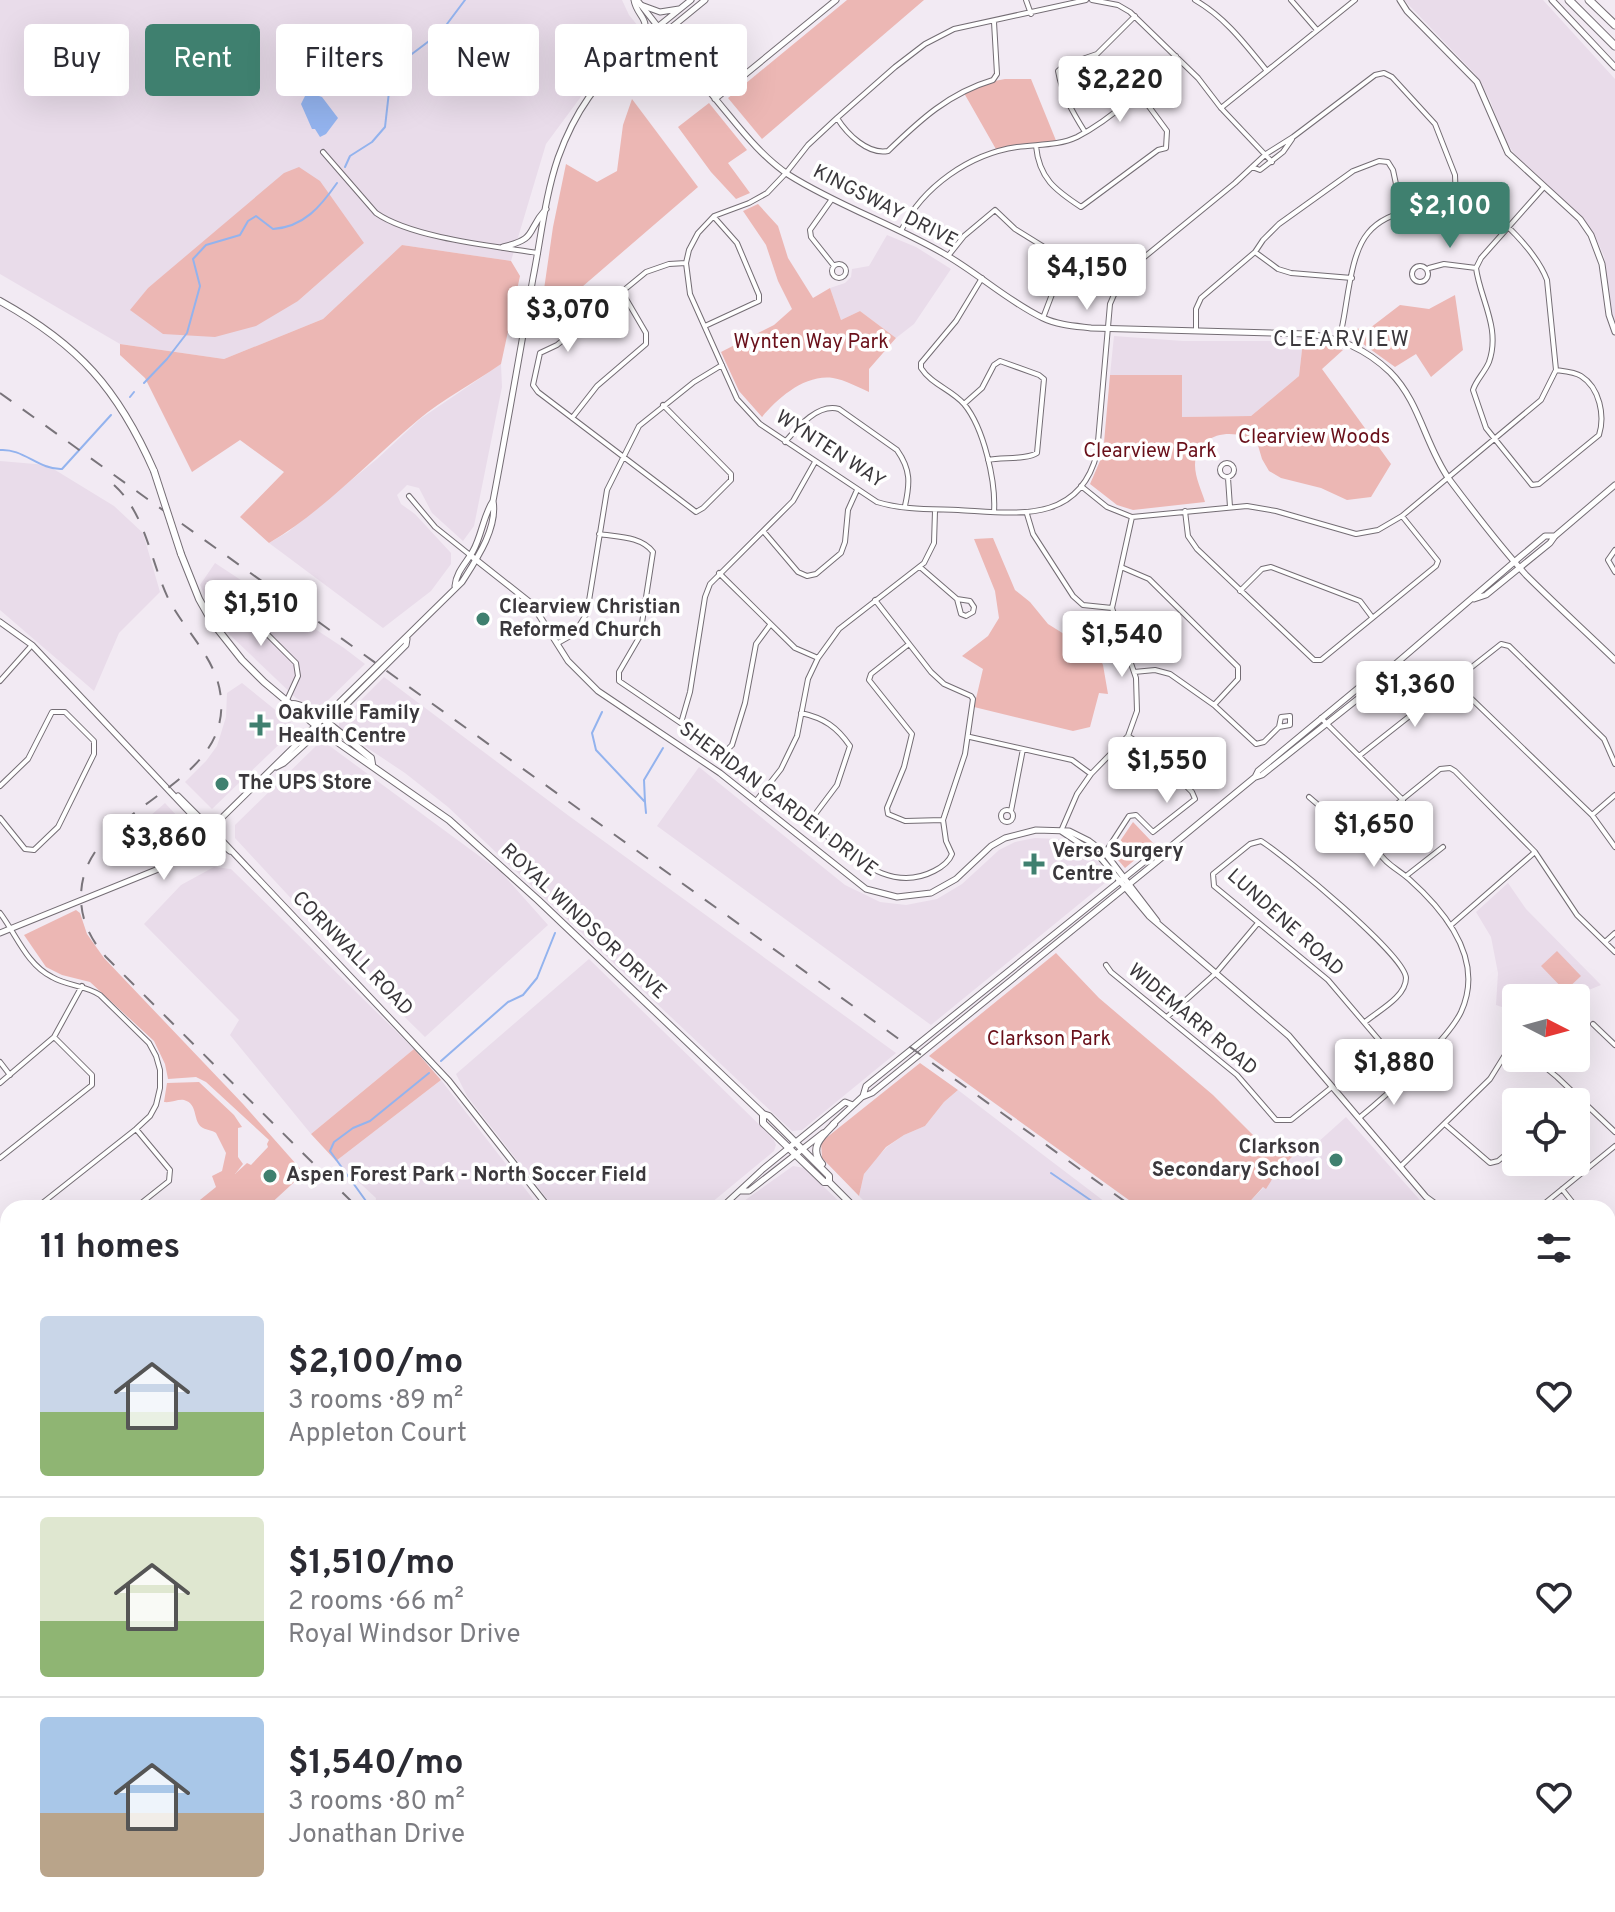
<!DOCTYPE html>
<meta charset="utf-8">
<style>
:root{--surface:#fff;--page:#f2f2f3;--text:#2b2b33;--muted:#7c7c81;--line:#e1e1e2;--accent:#3f806f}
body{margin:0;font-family:Overpass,sans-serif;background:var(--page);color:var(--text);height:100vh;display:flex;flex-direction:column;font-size:30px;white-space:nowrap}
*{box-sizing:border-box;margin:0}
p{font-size:26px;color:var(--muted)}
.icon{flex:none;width:44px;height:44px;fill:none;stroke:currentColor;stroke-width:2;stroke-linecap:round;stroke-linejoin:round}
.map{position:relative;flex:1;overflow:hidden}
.panel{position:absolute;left:0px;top:1200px;width:1616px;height:712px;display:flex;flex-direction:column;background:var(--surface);border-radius:24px 24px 0 0;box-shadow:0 8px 32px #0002}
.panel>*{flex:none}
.guide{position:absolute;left:24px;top:24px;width:800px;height:72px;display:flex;gap:16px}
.needle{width:52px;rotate:96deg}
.tools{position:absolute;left:1502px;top:984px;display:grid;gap:16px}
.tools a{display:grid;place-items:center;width:88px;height:88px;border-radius:8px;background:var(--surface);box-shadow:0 8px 32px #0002;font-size:40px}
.price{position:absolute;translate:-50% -68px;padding:0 18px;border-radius:8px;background:#fff;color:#222;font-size:26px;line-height:52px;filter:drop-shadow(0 2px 4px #0008)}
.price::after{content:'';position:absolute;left:50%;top:48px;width:24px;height:18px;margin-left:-12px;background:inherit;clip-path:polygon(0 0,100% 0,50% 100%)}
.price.active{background:var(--accent);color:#fff}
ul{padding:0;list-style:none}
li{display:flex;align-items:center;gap:24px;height:200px;padding:0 40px}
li+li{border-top:2px solid var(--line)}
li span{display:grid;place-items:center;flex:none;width:224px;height:160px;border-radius:8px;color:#555}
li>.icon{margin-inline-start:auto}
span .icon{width:96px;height:96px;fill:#fffc;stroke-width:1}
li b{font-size:34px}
h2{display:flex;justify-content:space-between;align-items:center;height:96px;padding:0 40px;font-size:34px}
.pill{padding:0 28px;border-radius:8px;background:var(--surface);box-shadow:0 8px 32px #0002;font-size:28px;line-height:72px}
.pill.active{background:var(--accent);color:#fff}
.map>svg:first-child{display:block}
</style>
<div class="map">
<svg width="1615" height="1912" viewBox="0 0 1615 1912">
<rect width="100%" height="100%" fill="#f2eaf3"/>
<path fill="#e9dcea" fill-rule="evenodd" d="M0,0H622L629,15L643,32L597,75L546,144L511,261L402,245L323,319L224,359L120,344L0,274ZM214,235L364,243L298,301L131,311L148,288Z
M1404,0H1543L1615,79V321L1612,317L1604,256L1596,238L1576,211L1518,159L1504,139L1490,100L1475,74Z
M887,235L916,247L951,269L914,324L896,338L860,311L841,320L830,288L845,283L851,277L852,269L869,266Z
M1114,336L1183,341H1303L1299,376L1251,416L1182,417V375H1110Z
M501,364L502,387L474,526L463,541L432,513L419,488L407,485L397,495L401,504L415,514L451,553V564L431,591L383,628L269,543L288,532L377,459L420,419Z
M0,461L47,465L114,506L143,533L160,592L119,633L94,691L0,610Z
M215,563L344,648L365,664L318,710L296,698L230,635L209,605L200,585Z
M384,677L569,816L896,1053L802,1130L792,1131L448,807L405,773L339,729V722Z
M242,683L294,725L295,729L212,809L185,782L206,761L217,746L226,717L227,693Z
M327,744L501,872L548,925L425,1037L364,977L235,838V825L317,745Z
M699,767L845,885L880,902L906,905L937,899L962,884L999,850L1015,842L1035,838L1058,839L1079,848L1098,861L1111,878L931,1025L657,826Z
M165,803L190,830L163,851L136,861L127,836Z
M214,867L231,869L414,1049L311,1134L230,1035L239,1020L144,924L181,885Z
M1508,883L1526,909L1601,985L1569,998H1516V1012L1496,1005L1498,973L1491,937L1476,912Z
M589,959L773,1138L776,1145L774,1151L705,1208H554L467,1096L456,1074Z
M441,1080L540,1208H375L376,1198L336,1161Z
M958,1090L1113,1208H871L859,1196L864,1174L870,1165L887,1147L904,1135L925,1126L944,1102Z
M1346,1117L1427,1208H1244L1302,1147L1317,1143Z
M793,1166L804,1168L846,1208H734Z
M293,1904H499L489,1912H283Z
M739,1904H1029L1030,1912H737Z
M1053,1904H1263L1265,1907L1260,1912H1053Z"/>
<path fill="#ecb7b4" d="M847,0H924L762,139L728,98Z
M1005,79H1031L1057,143L997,151L964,93L984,83Z
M632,99L698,187L539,324L553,227L566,164L597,182L617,171L623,125Z
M709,103L747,150L728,163L750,193L736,199L711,172L678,127Z
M299,167L320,181L364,243L298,301L256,326L215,337L163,334L130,310L148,288L284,173Z
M758,204L778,226L788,258L813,298L830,288L841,320L860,311L896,338L869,369V392C858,387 845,380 833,378C805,374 778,398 762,417L739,391L721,352L774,325L792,309L778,281L766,245L743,211Z
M402,245L511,261L520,276L501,364C474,383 443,399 418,420C369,461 325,510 269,543L240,517L284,472L240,440L192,472L145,378L120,355V344L224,359L323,319Z
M1455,295L1463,350L1431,377L1416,354L1395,367L1352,336L1353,329L1370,328L1400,305L1429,309Z
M1303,341L1343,350L1322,369L1391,464L1371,497L1347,500L1321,488L1281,478L1269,471L1262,459L1257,442C1234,427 1196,432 1195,465C1195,478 1202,491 1205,502L1133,510L1117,505L1090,484L1103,454L1110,375H1182V417L1251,416L1299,376Z
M993,538L1015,590L1030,602L1048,624L1064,634L1087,639L1094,646L1103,665L1108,694L1099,693L1090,727L1073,731L974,707L983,669L962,656L988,636L999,618L995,591L974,539Z
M1133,822L1154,844L1125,868L1112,853Z
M76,910L80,913L87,934L104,958L243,1104L304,1173L266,1208H190L216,1187L212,1176L222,1171L226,1153L216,1133C212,1130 207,1130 203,1128C192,1122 199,1104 184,1100C178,1099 171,1103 164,1102L167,1083L199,1082L234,1115L242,1127L238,1128V1157L243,1164L235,1174L247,1163L251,1165L268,1147L267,1144L269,1140L206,1082L196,1077L168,1079L165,1064L154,1041L90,982L62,975L46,967L24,935Z
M1557,951L1581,976L1565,991L1541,966Z
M1056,953L1099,998L1213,1095L1257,1139L1267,1145L1286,1149L1302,1147L1276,1173L1266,1189L1263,1187L1244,1208H1140L929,1056Z
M414,1049L441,1080L336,1161L311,1134Z
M920,1063L958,1090L944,1102L925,1126L904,1135L886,1147L864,1174L859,1196L822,1158L821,1142Z
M519,1904H601L607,1912H509Z
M1263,1904H1549V1912H1260L1265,1908Z"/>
<path fill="#93b3ee" d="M313,94L322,97L338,118L326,134L320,137L315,129H312L301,104L305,96Z"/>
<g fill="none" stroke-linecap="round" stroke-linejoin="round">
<path stroke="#93b3ee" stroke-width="2" d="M345,167L350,156L372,142L385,127L390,83L396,66L441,32L465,0
M144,383L167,359L187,333L200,286L193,259L206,245L240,235L248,221L256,216L273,229C304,227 321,206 337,183
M130,397L134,392
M0,450C23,448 39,470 62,469L111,415
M602,712L592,733L596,750L645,802L646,813
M645,802L644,780L663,748
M441,1061L508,1002L523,995L537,978L555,933
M1051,1173L1102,1208
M371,1208L330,1151L334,1142L353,1128L370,1121L429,1073
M86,1912L99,1904
M545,1912L551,1904"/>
<defs>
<path id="minor" d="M1026,0L1031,14
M1086,0L954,29L925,44L895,67L837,118L808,145L786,173L767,193L749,203L714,216L698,233L689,250L686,263L690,294L737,399L760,424L877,502C903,510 931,509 958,510C1015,513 1079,525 1097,453L1110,304L1120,281L1131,268L1235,183L1266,154L1293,137L1375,75L1384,73L1392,77L1435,124L1455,175L1456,201
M1092,0L1118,5L1130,12L1198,78L1221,108L1272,162
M1195,0C1226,18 1245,44 1267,71
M1291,0L1317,30
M1221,108L1355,0
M837,118C847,134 868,155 888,151C920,120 949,93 993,80L997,74L994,22
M1085,132C1073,113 1062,94 1058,71L1065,65L1097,54L1135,16
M1036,146C1039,178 1055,190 1081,207L1158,150L1166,148L1167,131L1139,93
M323,152L376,213C412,238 493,246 538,253
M1252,167L1260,170L1283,152L1292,139
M1544,187L1481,258L1476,268C1480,299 1501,328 1489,362C1485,372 1476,380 1473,390L1486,428L1532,485L1539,484L1599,435C1605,416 1600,388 1581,376C1575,372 1563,371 1556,370
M832,199L810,230L811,237L834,266
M902,229C923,187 969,154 1017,147C1037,144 1058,146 1077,137C1114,118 1147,85 1176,56
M1255,252L1278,269L1291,273L1352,278
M948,256L964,236L995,210L1015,229L1065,260L1043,318
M832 271a7 7 0 1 1 14 0a7 7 0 1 1-14 0Z
M1412 274a8 8 0 1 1 16 0a8 8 0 1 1-16 0Z
M1429,268L1444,264L1476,268
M982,278L956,321L921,363V368C931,384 952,390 964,404C984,428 996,482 994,512
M705,326L759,301V295L737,243L714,217
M1196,331V309L1201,298L1255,252L1263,240L1279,224L1353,171L1379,161L1388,162L1393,170L1402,212
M964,404L982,388L994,365L1000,361L1039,375L1044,379L1037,453C1026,460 1002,457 988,460
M663,405L731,474V480L703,508L696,512L538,392L533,385L540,353L557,345L646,272L669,264L686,263
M572,418L597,386L646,344V333L622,292
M785,442C798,427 818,403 839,409L897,450C911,470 910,483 905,506
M1220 470a7 7 0 1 1 14 0a7 7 0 1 1-14 0Z
M1228,478L1230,507
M1081,486L1107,507L1132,517L1247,506L1276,511L1356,534L1378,530L1402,516L1541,400L1556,370L1547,280C1537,254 1499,211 1471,203C1453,199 1434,205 1417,209C1399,212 1380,218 1368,233C1348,257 1348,309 1339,340
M409,496L435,527L470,555
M1185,511L1188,536L1197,549L1314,660H1321L1436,566L1438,561L1402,516
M1027,514L1033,534L1073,596L1083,605L1112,608
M764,532L798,572L807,576L816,574L841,553L845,542L848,510L857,490
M599,534C617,537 641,536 653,552L640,636L619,672V681L719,749L727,750L732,745L745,703L756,644L770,625
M1615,550L1608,560L1615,572
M920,567L957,599
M1121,567L1149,579L1238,667V679L1214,705
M719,573L795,648L818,658
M1240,591L1262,569L1271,567L1360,601L1372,617
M230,597L296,663L298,676L287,700
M957,599L970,601L974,607L973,612L966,616L961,614Z
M558,643L574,634L587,613L607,490L639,426L694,382L722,365
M909,644L871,674L869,680L912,734L904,767L887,808L888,814L905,821L943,820
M1134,672L1155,670L1170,674L1214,705L1256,744L1264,742L1279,727L1290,725V716L1281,717L1279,727
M1452,680L1592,815L1615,847
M0,681L32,645
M801,713C824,718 837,727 850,746L837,785L813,817C813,829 828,836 837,844C865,867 897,890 934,871C942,867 949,862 952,854L946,841L943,820L965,754L973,699L971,696L944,684L931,672L875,600
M1321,718L1403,800
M681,723L690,692L705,597L710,584L793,501L815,462
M970,737L1072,760L1091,774
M1359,756L1501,644L1509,646L1604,739L1615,764
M0,786L28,759L52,712H65L94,741V754L58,827L34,850L25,849L0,818
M1309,797L1352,834L1374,840
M756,801L781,769L797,736L808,679L818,658L839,629L924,563L934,543L935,511
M1001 816a6 6 0 1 1 12 0a6 6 0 1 1-12 0Z
M1011,811L1023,749
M1592,815L1615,795
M1061,831L1077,794L1091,774L1128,736L1137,711L1136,678L1112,608L1132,517
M1105,853L1129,816L1136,815L1153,832L1195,799L1192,792L1152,752L1128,736
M1406,876L1443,847
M0,913C16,934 27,965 52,977C67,986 85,985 100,995L149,1043L156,1056L160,1070V1088L156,1105L150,1116L136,1129L36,1208
M1451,925L1535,852
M1605,942L1615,933
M1106,965L1111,972L1237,1075L1276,1120H1291L1332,1087
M1167,1017L1216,973L1258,923
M1365,1022C1378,1011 1406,997 1406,978C1405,955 1285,856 1261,841L1250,844L1213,874L1214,886L1328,980L1407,1073
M1593,1024L1615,1045
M1534,1058L1557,1077L1615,1132
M0,1062L10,1075
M0,1083L54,1037L82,986
M1359,1118C1386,1096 1447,1041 1461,1012C1485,960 1446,912 1409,879C1399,870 1384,863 1378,851C1371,838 1375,827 1382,816L1440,769L1450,768L1455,771L1535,852L1577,915L1615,952
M1446,1125L1490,1163L1498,1161L1516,1146
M0,1158L92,1085V1075L54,1037
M1401,1166L1490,1079L1508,1050L1516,1048
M1562,1189L1577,1208
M135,1208L169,1181L170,1170L136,1129
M1539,1208L1615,1146
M0,1237L8,1230
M1608,1238L1615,1230
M1608,1239L1615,1246
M0,1316L8,1309
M0,1673L8,1681
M500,1912L510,1904
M1130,1912L1140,1904"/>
<path id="tertiary" d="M637,0C667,38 697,77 728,114C746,136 765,159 789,175C838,206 895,225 946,255C979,274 1009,302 1043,318C1058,325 1075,326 1091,328L1308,334C1340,338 1366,349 1390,372C1420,402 1425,445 1449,479C1473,511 1499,545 1526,575C1555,604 1586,632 1615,660
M1400,0L1407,11L1477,82L1508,153L1580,219L1591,235L1602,264L1609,315L1615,332
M1552,0L1615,67
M715,99L836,0
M470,555L532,604L568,661L598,691L720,773L866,889L897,897L931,893L956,879L991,846L1005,838L1036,830L1069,831L1089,841L1105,853L1157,921
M212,830L449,1081L549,1208
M1061,831L1099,856L1149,916L1289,1036L1426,1197L1441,1208
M209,833L230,851
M1608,1352L1615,1359"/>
<path id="secondary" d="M634,0C637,18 654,19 639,40
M641,5L660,12L679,9
M631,56L634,46L691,0
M503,247C539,238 525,232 546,209
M455,586C456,572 467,562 473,551C482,535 483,516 493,501
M1474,599L1486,595L1550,543L1555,536L1615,485
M0,622L32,645L209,833
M276,767L284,763L327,724L406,645L407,639
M1256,777L1262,775L1374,686L1378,679L1520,557L1545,536H1555
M178,796L212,830
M0,933L156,870L190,849L462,582C476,560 498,528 493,501C507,427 520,352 533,278C541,238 545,196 558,158C572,119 599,70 639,54L705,0
M863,1096L866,1086L1160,849L1170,847
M833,1124L862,1097L872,1093L1165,855L1170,847L1255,777L1258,771L1368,680L1378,679
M741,1191H749L823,1133
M721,1208L763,1169L845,1102L853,1105
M0,1790L8,1783"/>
<path id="primary" d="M0,301C79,345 118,389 154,471
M181,554L199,599L212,622L242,660L264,682L326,734L449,820L538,900L763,1114L769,1116L829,1176V1182
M293,704C310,704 355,746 371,758L372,764
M763,1114V1123L824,1182H829L855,1208
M822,1164C808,1148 822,1136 834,1124
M1564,1904L1571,1912
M1574,1904L1582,1912"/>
<path id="motorway" d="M1569,0L1615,46
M1589,0L1615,25"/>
</defs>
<use href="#minor" stroke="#746d74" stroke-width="6"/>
<use href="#tertiary" stroke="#746d74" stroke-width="7"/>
<use href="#secondary" stroke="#746d74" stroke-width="7"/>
<use href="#primary" stroke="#746d74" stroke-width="8"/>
<use href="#motorway" stroke="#746d74" stroke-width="9"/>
<use href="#minor" stroke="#fff" stroke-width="4"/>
<use href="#tertiary" stroke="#fff" stroke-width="5"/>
<use href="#secondary" stroke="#fff" stroke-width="5"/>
<use href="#primary" stroke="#fff" stroke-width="6"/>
<use href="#motorway" stroke="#fff" stroke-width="7"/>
<path stroke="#79747a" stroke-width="2" stroke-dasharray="14 14" stroke-linecap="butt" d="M0,393L1134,1208
M114,485C146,514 150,560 168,598C185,632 218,659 221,699C229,792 81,805 81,897C81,921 91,940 106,957L358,1208
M1608,1584L1615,1590
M1608,1601L1615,1607
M1048,1904L1049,1912"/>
<defs>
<path id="primary-bridge" d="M154,471L181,554"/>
</defs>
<use href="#primary-bridge" stroke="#746d74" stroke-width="8" stroke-linecap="butt"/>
<use href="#primary-bridge" stroke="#fff" stroke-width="6"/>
</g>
<g fill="#3f806f" stroke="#fff" stroke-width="3">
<circle cx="483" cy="619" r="8"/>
<path d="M256 713h8v8h8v8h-8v8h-8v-8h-8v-8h8z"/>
<circle cx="222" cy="784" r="8"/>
<path d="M1030 852h8v8h8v8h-8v8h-8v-8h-8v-8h8z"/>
<circle cx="1336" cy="1160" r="8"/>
<circle cx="270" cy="1176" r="8"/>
</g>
<g text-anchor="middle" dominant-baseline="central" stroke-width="7" stroke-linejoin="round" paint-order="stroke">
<g font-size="20" fill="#3b383c" stroke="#fff">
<text transform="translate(885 207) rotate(27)">KINGSWAY DRIVE</text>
<text transform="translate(830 450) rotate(33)">WYNTEN WAY</text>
<text transform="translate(778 800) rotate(37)">SHERIDAN GARDEN DRIVE</text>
<text transform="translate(583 922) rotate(43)">ROYAL WINDSOR DRIVE</text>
<text transform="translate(1285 923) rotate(42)">LUNDENE ROAD</text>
<text transform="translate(352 954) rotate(46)">CORNWALL ROAD</text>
<text transform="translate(1192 1020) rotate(40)">WIDEMARR ROAD</text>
</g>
<g font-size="20" fill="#690f19" stroke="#fff">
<text x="811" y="343">Wynten Way Park</text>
<text x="1314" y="438">Clearview Woods</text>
<text x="1150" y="452">Clearview Park</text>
<text x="1049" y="1040">Clarkson Park</text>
</g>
<g font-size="20" font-weight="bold" fill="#3b383c" stroke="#fff" text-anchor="start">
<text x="499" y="608">Clearview Christian<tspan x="499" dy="23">Reformed Church</tspan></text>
<text x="278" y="714">Oakville Family<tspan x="278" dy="23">Health Centre</tspan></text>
<text x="238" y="784">The UPS Store</text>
<text x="1052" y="852">Verso Surgery<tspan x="1052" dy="23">Centre</tspan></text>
<text x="1320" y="1148" text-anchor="end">Clarkson<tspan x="1320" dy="23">Secondary School</tspan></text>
<text x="286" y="1176">Aspen Forest Park - North Soccer Field</text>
</g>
<g font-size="22" letter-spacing="2" fill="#3b383c" stroke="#fff">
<text x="1342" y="340">CLEARVIEW</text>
</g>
</g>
</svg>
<div class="tools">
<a><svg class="needle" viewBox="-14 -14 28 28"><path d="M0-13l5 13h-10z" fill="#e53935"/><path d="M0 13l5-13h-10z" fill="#7c7c81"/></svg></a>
<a><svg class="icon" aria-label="locate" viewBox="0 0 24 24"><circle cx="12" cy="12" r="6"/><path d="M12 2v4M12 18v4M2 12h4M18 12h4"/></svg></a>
</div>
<b class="price" style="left:1120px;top:124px">$2,220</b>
<b class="price active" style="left:1450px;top:250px">$2,100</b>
<b class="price" style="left:1087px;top:312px">$4,150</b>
<b class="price" style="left:568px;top:354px">$3,070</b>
<b class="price" style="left:261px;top:648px">$1,510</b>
<b class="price" style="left:1122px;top:679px">$1,540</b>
<b class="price" style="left:1415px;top:729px">$1,360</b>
<b class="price" style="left:1167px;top:805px">$1,550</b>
<b class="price" style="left:1374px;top:869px">$1,650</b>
<b class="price" style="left:164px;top:882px">$3,860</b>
<b class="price" style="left:1394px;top:1107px">$1,880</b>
<div class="guide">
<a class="pill">Buy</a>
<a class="pill active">Rent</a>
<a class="pill">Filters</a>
<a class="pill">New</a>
<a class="pill">Apartment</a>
</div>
<section class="panel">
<h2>11 homes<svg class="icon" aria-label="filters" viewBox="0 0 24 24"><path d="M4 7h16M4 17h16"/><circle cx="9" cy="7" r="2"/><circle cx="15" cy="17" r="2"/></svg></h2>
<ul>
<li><span style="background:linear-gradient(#c9d6e8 60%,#8fb573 0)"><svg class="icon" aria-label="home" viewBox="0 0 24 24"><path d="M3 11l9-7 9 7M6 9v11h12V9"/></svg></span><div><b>$2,100/mo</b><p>3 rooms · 89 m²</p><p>Appleton Court</p></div><svg class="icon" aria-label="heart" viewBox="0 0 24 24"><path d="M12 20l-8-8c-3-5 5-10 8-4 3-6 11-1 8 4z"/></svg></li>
<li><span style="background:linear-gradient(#dfe7d0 65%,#8fb573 0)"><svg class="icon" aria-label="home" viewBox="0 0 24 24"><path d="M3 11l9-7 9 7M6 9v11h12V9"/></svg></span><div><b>$1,510/mo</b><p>2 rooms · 66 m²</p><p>Royal Windsor Drive</p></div><svg class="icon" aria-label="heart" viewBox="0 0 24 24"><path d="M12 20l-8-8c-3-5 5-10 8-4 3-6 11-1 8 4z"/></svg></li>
<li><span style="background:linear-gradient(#a9c7e8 60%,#b9a48a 0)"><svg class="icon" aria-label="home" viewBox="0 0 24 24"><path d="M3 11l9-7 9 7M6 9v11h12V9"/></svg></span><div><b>$1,540/mo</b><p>3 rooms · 80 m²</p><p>Jonathan Drive</p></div><svg class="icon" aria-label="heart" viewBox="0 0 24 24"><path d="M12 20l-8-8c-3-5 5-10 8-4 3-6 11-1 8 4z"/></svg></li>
</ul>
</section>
</div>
